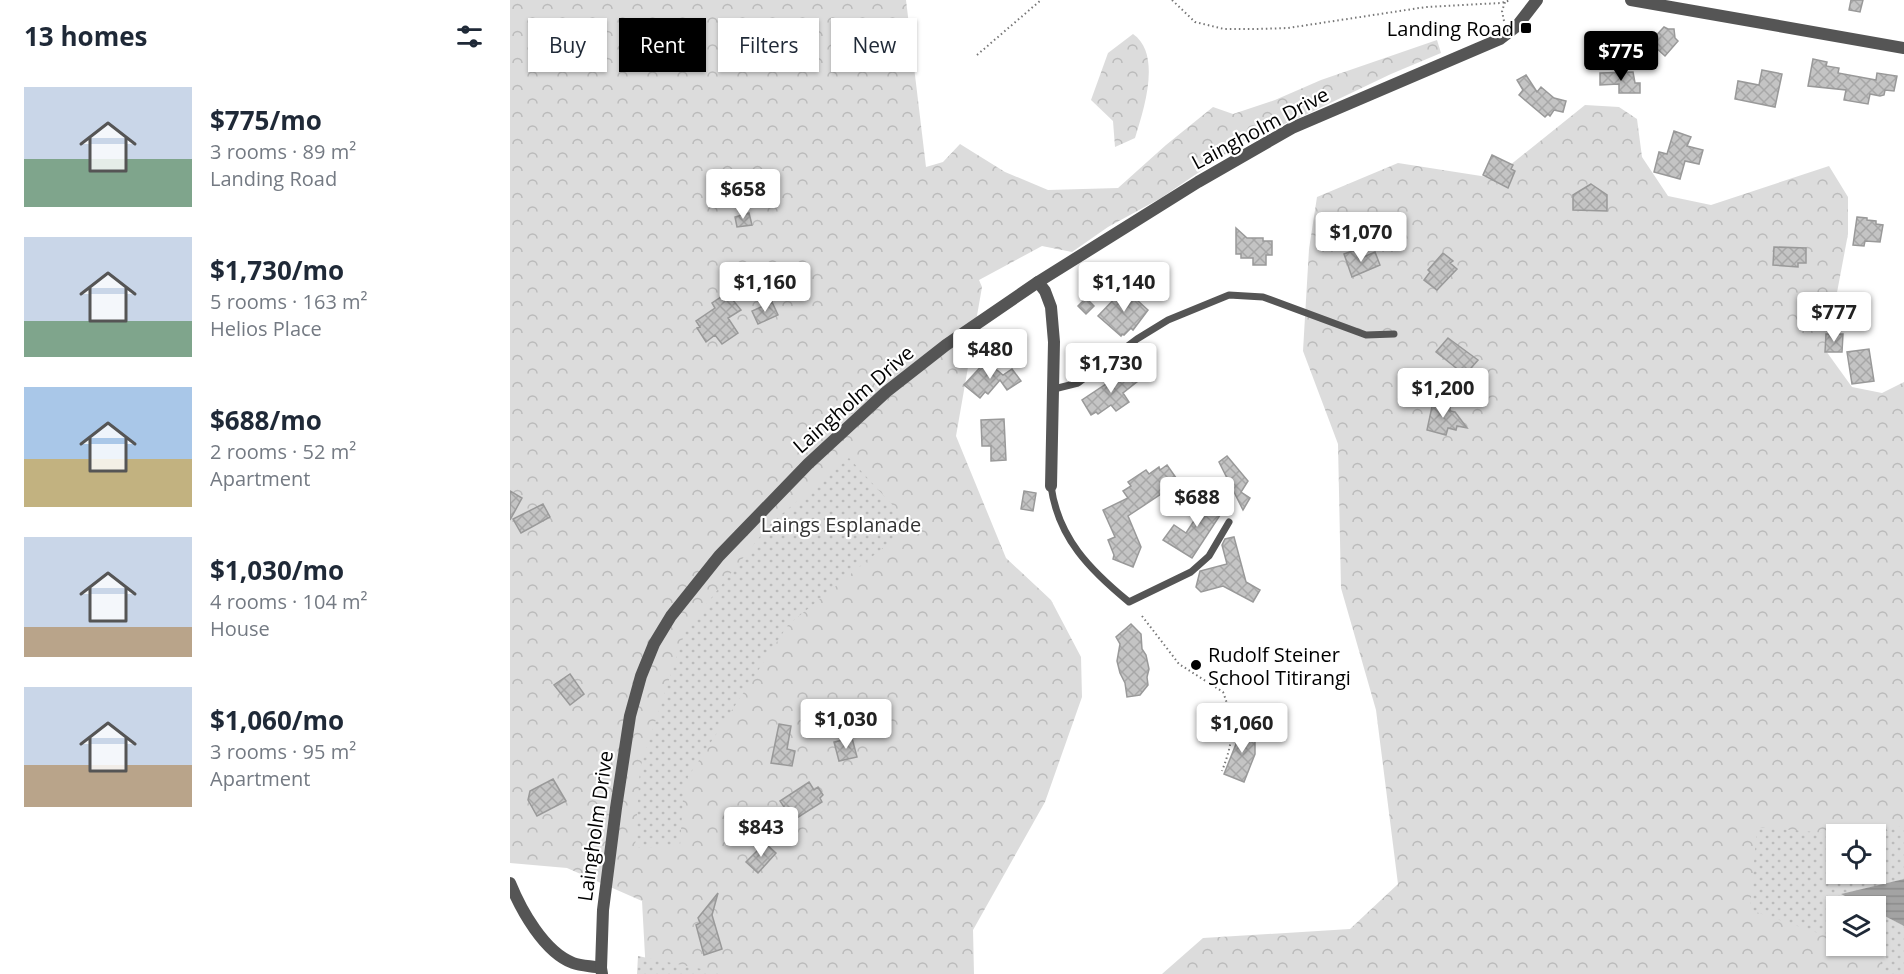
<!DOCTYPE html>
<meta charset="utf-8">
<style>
:root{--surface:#fff;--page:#f6f6f7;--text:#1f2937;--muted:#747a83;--accent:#000}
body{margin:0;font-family:"Open Sans",sans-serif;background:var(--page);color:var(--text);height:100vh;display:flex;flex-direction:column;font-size:22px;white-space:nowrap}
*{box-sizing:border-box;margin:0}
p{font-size:20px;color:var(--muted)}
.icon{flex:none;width:33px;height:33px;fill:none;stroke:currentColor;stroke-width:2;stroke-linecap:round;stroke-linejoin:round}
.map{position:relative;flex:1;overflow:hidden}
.sheet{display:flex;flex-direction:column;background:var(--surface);width:510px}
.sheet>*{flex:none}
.hud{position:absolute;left:18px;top:18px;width:570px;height:54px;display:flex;gap:12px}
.tools{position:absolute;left:1316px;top:824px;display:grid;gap:12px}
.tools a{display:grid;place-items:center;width:60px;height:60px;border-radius:0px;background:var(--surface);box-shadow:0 2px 4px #0004;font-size:30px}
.price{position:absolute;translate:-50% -51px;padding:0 14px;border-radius:6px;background:#fff;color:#222;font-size:20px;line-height:39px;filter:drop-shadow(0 2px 3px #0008)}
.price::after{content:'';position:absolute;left:50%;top:36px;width:18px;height:14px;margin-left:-9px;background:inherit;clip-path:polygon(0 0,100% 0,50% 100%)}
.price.selected{background:var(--accent);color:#fff}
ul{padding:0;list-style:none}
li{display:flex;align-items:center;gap:18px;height:150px;padding:0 24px}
li span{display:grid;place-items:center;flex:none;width:168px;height:120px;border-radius:0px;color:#555}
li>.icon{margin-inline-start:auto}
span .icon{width:72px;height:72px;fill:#fffc;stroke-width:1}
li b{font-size:26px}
h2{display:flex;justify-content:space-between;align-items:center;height:72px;padding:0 24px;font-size:26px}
.pill{padding:0 21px;border-radius:0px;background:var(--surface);box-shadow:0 2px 4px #0004;font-size:21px;line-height:54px}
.pill.selected{background:var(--accent);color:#fff}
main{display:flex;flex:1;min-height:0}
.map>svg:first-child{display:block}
</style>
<main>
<section class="sheet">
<h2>13 homes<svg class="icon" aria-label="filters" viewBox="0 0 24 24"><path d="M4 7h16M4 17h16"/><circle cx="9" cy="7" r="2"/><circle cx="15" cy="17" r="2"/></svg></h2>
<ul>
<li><span style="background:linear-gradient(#c9d6e8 60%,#7fa58c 0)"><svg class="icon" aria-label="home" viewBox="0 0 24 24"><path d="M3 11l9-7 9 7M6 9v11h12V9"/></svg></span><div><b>$775/mo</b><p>3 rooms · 89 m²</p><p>Landing Road</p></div></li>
<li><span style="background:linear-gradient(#c9d6e8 70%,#7fa58c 0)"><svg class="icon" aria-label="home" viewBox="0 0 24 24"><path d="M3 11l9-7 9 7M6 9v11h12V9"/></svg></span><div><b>$1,730/mo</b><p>5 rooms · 163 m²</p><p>Helios Place</p></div></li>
<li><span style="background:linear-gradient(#a9c7e8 60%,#c2b280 0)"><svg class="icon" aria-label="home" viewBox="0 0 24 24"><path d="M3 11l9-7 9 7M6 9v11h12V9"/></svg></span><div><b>$688/mo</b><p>2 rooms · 52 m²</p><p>Apartment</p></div></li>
<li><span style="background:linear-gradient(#c9d6e8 75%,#b9a48a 0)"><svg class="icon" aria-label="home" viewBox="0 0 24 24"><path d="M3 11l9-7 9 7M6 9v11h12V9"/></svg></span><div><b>$1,030/mo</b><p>4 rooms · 104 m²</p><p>House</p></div></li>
<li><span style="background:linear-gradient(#c9d6e8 65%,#b9a48a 0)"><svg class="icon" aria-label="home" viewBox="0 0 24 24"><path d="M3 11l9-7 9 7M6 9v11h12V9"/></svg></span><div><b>$1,060/mo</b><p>3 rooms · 95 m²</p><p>Apartment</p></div></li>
</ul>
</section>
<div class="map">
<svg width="1394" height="974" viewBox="0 0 1394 974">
<defs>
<pattern id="forest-crowns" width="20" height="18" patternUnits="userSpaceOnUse" patternTransform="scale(1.5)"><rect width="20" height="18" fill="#dcdcdc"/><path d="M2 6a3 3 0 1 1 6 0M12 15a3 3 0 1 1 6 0" fill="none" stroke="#bbb"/></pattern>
<pattern id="park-dots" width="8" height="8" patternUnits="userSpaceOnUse" patternTransform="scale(1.5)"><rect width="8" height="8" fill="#dcdcdc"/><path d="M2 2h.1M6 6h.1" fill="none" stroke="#bbb" stroke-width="1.8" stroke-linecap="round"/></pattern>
<pattern id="water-rules" width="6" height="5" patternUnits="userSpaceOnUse" patternTransform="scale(1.5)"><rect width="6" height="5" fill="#a3a3a3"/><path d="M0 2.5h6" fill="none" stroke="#8b8b8b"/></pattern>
<pattern id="building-cross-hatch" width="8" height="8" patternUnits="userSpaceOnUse" patternTransform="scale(1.5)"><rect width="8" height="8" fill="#c4c4c4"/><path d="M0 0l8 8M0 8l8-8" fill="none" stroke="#a7a7a7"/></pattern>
</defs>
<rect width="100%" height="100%" fill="#fff"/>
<path fill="url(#forest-crowns)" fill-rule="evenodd" d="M0,0H396L416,167L433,162L450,144L495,172L538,190L608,188L656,145L703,107L723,114L765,100L811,80L927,40L931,53L881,74L793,116L735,141L651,198L598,227L562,252L532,246L469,280L472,287L446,436L496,558L541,600L571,657L572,697L535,802L463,930L464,974H136L132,901L57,868L0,863Z
M623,34C652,54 634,109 625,138L605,147L603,121L581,100L598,53Z
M1075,105L1109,107L1127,119L1132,157L1158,196L1201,205L1319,166L1338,197V234L1316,351L1342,387L1372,393L1394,382V879L1332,894L1355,906H1326V945H1365V911L1394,926V974H652L693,938L840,929L888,884L866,710L831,588L828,444L793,351L799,249L807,197L888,163L984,178ZM1326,834H1365V873H1326Z"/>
<path fill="url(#park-dots)" d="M339,458L401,525L278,625L174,783L170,846L125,848L130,768L175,631L260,524Z
M1394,825V879L1332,894L1355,906H1326V939L1240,910L1247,827L1326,834V873H1365V835Z
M1365,911L1394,926V974H1374L1368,953L1345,945H1365Z
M128,956L216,974H127Z"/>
<path fill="url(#water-rules)" d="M1394,879V926L1365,911V906H1355L1331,894Z"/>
<path fill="url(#building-cross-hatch)" stroke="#999" stroke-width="1.5" d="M1341,0H1353L1350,12L1339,10Z
M1154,27L1158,29H1164L1165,38L1168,41L1155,56L1145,47L1147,44L1142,40Z
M1303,59L1317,62L1316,66L1329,68L1328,73L1366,80L1367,73L1387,76L1384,91L1375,90L1374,95L1370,96L1360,94L1358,104L1334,100L1336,90L1298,86Z
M1252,70L1272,74L1265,107L1225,99L1228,81L1249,85Z
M1123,72L1125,83H1130V93H1109V84L1090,85V73Z
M1016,75L1027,92L1031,87L1044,98L1056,101L1053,112L1044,110L1040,116L1038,114L1035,117L1009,95L1013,90L1007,80Z
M1164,131L1181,137L1177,146L1193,150L1189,164L1175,161L1170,179L1144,172L1149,152L1157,154Z
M982,155L1003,165L1001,169L1005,171L998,188L973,175Z
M1081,184L1097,195V211L1063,210V195Z
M239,213L242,225L227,227L225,217Z
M1347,217L1357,218V220L1366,221V224L1373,225L1370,242L1355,241L1354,246L1343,245Z
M726,228L737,238H753V241H762V255H756V265H743V258H731V254H726Z
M1264,247L1296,248V263H1288V267L1263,265Z
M845,250L849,259L865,252L870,265L842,277L834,254Z
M933,253L943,261L940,263L947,269L927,290L914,280L920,272L918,270Z
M616,290L638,310L623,330L621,328L614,335L612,334L611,336L588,316L612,291L614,292Z
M217,293L231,310L218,318L228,333L212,344L205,335L196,342L187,328L190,327L186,321L205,308L202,303Z
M576,298L584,306L576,314L568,306Z
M262,302L268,315L248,324L242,311Z
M1316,334H1333L1332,352H1315Z
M938,338L968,360L955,375L926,352Z
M1359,349L1364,381L1342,384L1337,352Z
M476,361L493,375L502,369L511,381L497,390L490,380L478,394L475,392L470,398L454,385Z
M620,368L628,381L613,393L619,402L606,411L601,405L588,414L586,412L581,415L572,400Z
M923,402L940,406V411L945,412L957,428L947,426L946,430L938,428L936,435L917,430Z
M494,419L496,460L481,461V446H472L471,420Z
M717,456L738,481L731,492L740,498L733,510L709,462Z
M657,465L669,482L618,516L631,547L623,567L603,559L604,555L598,540L605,537L593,510L618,498L613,491L621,486L618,482L636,470L639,474L649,467L650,470Z
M712,488L716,506L682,558L653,540L664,525L676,533L693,507L699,509Z
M0,491L12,498L0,520Z
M514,491L526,493L523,511L511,509Z
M33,504L40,517L11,533L3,519Z
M724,537L736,582L750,590L743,602L713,586L691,592L686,587L690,571L717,564L712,545L715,539Z
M621,624L631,634L632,649L636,655L639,669L637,677L638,685L630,695L617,697L615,683L610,673L607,661L610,644L606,637Z
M60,674L74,694L60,705L44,685Z
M269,724L281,726L277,749L285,751L282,766L261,763Z
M726,727H745V754L734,782L714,774L726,744Z
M342,738L347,757L329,761L324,742Z
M43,779L56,801L27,816L18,800L20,791Z
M299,782L304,790L308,787L313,795L310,798L312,802L287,818L283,811L280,812L278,809L276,810L270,801Z
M255,843L266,853L248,873L236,862Z
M208,893L202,915L212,949L194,955L186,925L190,923L188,918Z"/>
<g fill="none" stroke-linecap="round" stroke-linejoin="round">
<path stroke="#777" stroke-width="2" stroke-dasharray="1.5 3" stroke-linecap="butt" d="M662,0L685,22L714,29H747L778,28L916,7L991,3L1001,0
M994,21L992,11L995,2
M467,55L531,0
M632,616L669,664L713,692C725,724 724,740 712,771"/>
<path stroke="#555" stroke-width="7" d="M544,389L568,383L627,339L658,320L719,295L753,297L856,335L884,334
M541,486C548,538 580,570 619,602L681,572L699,556L719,522"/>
<path stroke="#555" stroke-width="12" d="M1121,0L1394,48
M528,282L535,291L541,307L544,342L541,486
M0,883C11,910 34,952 63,963C71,966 81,966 91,968"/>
<path stroke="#555" stroke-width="12" d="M92,974L91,968L93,910L106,808L120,716L131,676L144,644L161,616L209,556L237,527L298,464L376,392L436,345L528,282L688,182L782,128L990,39L1007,26L1027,0"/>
</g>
<g fill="#000" stroke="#fff" stroke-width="2">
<rect x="1010" y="22" width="12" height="12" rx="3"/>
<circle cx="686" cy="665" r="6"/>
</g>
<g text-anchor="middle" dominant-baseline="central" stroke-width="4.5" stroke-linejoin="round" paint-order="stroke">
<g font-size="20" fill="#000" stroke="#fff" text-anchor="end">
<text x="1004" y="28">Landing Road</text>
<text x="698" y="654" text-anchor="start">Rudolf Steiner<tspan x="698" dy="23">School Titirangi</tspan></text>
</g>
<g font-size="20" fill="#000" stroke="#fff">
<text transform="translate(750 128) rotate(-28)">Laingholm Drive</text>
<text transform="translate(343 399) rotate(-41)">Laingholm Drive</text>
<text transform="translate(85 826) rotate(-82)">Laingholm Drive</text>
</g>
<g font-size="20" fill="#333" stroke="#fff">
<text x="331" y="524">Laings Esplanade</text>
</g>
</g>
</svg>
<div class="tools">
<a><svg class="icon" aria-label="locate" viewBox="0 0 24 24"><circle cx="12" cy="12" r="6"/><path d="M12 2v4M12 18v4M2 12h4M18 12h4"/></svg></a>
<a><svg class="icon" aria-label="layers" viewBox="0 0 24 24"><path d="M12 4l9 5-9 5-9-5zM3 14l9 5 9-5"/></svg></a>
</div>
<b class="price selected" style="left:1111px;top:82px">$775</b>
<b class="price" style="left:233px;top:220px">$658</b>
<b class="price" style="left:851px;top:263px">$1,070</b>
<b class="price" style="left:255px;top:313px">$1,160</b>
<b class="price" style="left:614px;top:313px">$1,140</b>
<b class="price" style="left:1324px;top:343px">$777</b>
<b class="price" style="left:480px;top:380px">$480</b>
<b class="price" style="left:601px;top:394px">$1,730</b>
<b class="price" style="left:933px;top:419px">$1,200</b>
<b class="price" style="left:687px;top:528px">$688</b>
<b class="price" style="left:336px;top:750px">$1,030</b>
<b class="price" style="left:732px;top:754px">$1,060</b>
<b class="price" style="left:251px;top:858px">$843</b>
<div class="hud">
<a class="pill">Buy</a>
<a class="pill selected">Rent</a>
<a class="pill">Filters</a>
<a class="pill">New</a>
</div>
</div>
</main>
